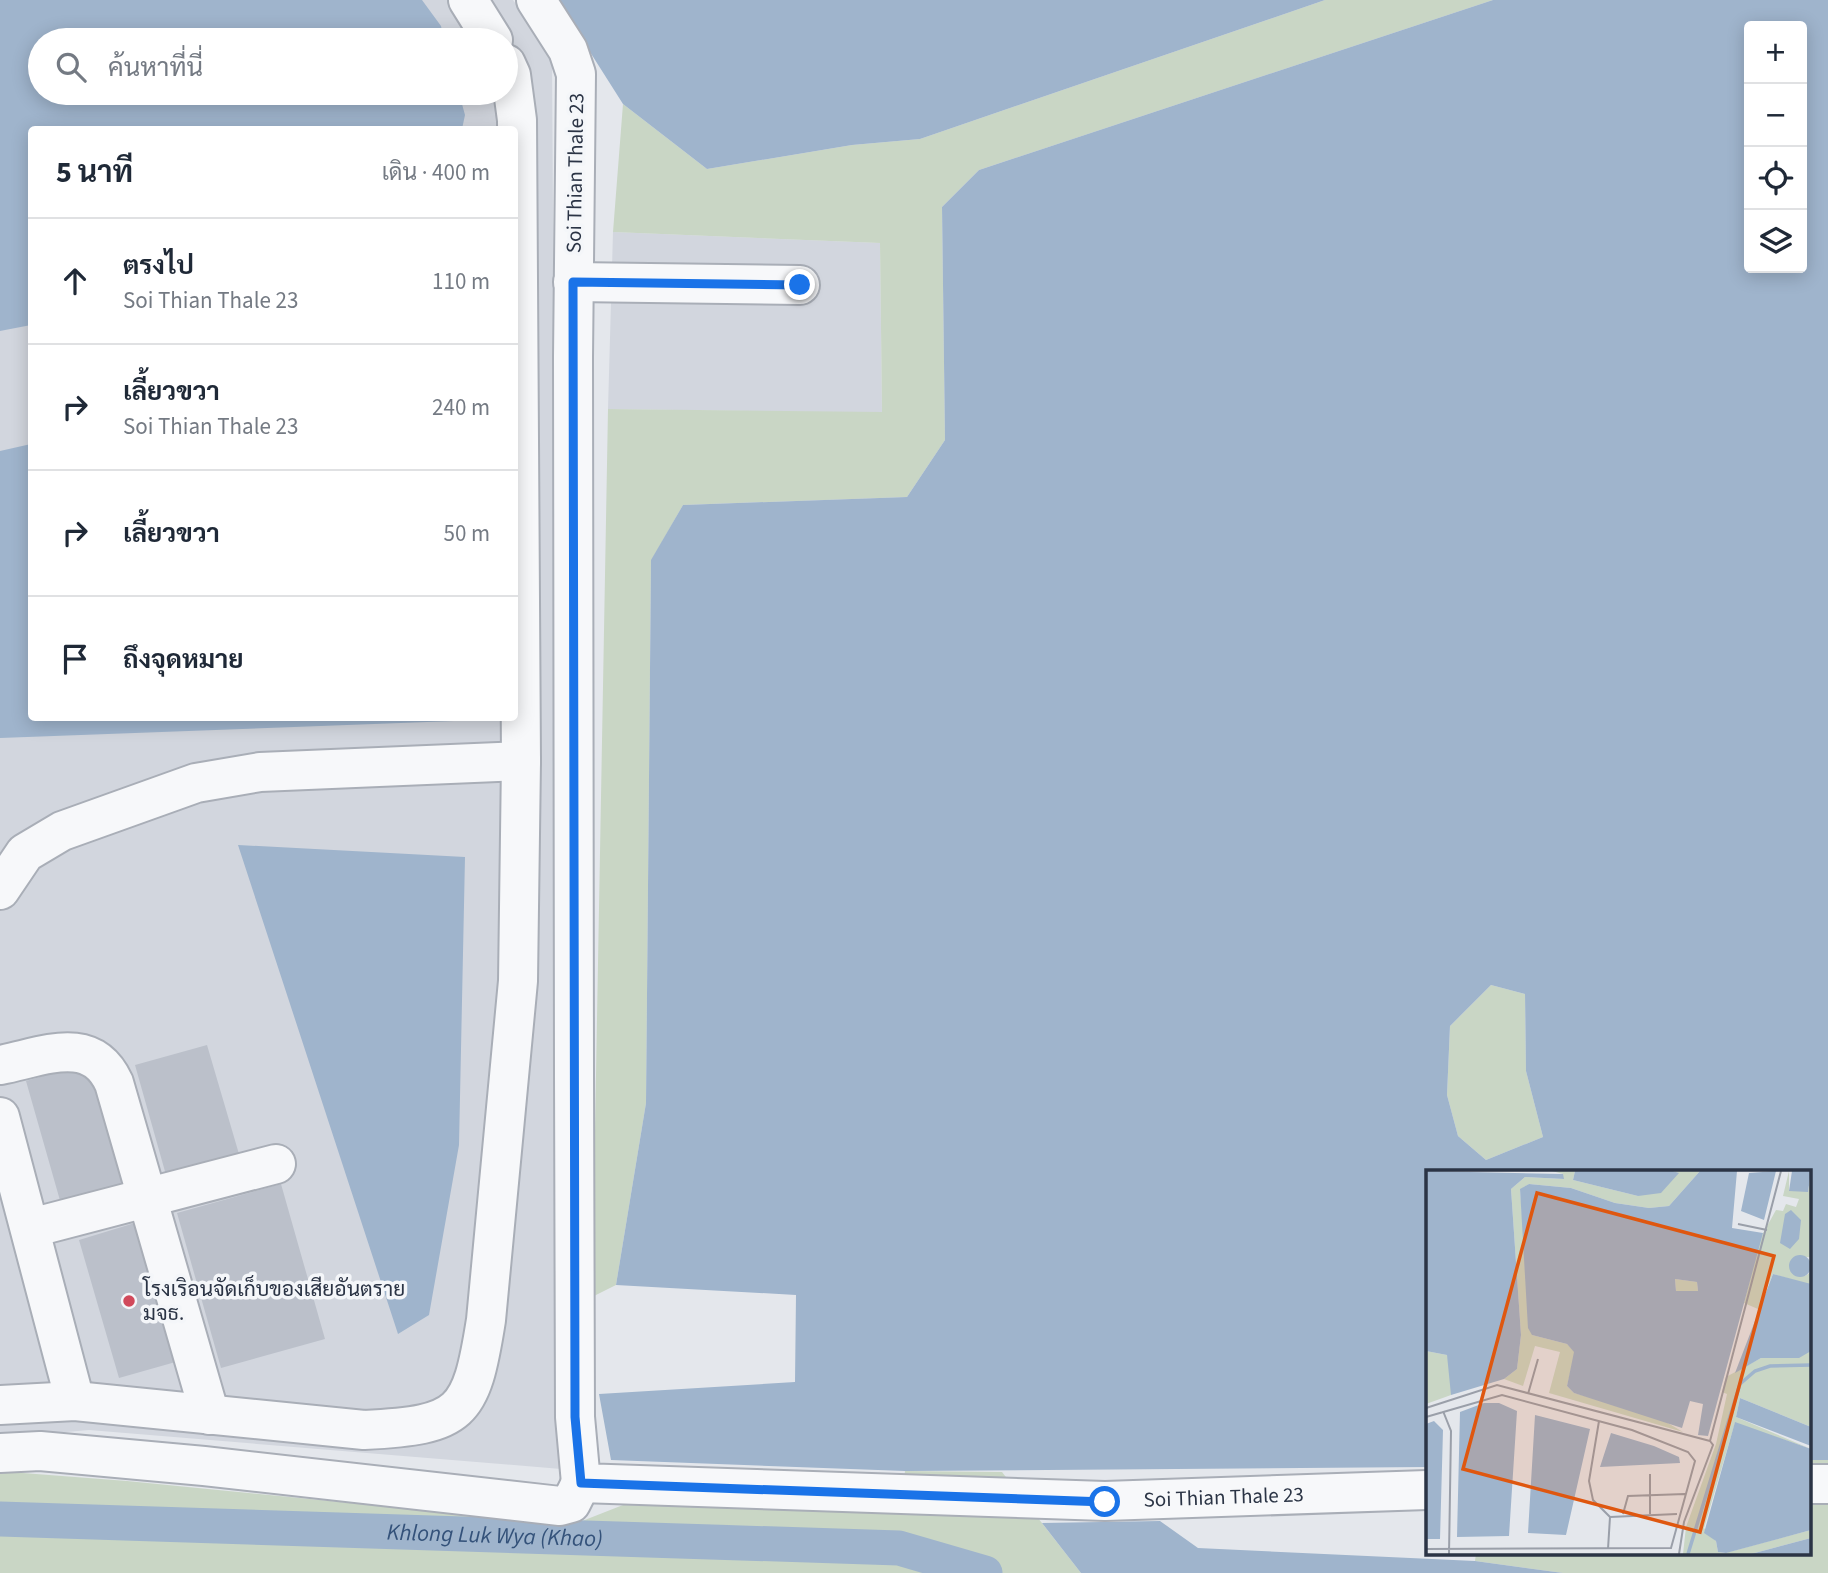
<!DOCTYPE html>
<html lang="th">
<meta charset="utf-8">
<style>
body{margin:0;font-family:"Source Sans 3",Sarabun,sans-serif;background:#f6f6f7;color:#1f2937}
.controls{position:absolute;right:21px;top:21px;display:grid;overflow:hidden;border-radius:7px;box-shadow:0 4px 18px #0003}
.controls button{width:63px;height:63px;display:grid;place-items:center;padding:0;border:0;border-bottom:2px solid #e0e1e3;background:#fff;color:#1f2937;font:35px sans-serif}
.stop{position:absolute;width:21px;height:21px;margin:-16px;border:5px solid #1a73e8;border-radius:50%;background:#fff}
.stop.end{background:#1a73e8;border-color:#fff;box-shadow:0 2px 7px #0008}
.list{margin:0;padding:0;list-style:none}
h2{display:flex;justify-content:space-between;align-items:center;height:91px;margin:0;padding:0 28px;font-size:30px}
h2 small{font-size:23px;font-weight:400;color:#747a83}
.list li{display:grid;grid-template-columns:46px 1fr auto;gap:21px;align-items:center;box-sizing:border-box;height:126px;padding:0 28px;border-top:2px solid #e0e1e3}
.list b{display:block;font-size:26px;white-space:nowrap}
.list p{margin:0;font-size:23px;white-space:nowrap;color:#747a83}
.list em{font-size:23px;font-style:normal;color:#747a83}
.icon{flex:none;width:38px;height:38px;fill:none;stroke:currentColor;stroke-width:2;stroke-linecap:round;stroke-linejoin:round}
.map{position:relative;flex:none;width:1828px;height:1573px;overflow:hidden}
.search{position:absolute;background:#fff;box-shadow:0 4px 18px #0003;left:28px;top:28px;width:490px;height:77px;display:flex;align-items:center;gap:18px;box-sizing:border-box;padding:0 24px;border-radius:38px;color:#747a83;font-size:26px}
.panel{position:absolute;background:#fff;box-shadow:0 4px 18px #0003;left:28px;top:126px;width:490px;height:595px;border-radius:7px}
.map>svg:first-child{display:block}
.built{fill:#d2d6de;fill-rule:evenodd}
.green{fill:#c9d6c5}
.water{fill:#9fb4cc;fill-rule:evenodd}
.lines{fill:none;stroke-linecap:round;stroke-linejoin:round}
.canal{stroke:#9fb4cc;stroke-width:35}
.building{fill:#bbc0ca}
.minor-casing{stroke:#a9aeb7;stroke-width:42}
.minor{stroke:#f7f8fa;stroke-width:38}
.route{stroke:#1a73e8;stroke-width:9}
.poi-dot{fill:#d1495b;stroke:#f4f6f9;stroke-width:2.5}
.labels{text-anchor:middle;stroke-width:7;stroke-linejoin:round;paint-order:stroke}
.street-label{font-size:21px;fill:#2b3445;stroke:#f4f6f9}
.poi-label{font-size:21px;fill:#2b3445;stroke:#f4f6f9;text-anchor:start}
.water-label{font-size:23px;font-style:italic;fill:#34527a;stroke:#f4f6f9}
.inset-river{fill:none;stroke:#9fb4cc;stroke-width:3.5}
.inset-road{fill:none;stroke:#9a9fa9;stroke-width:2}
.view{fill:#df570f;fill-opacity:0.15;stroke:#df570f;stroke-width:3.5}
.inset-edge{fill:none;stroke:#2b3445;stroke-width:3.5}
</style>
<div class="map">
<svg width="1828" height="1573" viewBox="0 0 1828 1573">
<rect width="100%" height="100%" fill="#e4e7ec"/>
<path class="built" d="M 0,0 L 513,0 L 552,57 L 561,1469 L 89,1430 L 0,1438 ZM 40,40 L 506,40 L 506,93 L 40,93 ZM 32,130 L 514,130 L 514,718 L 32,718 Z
M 613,232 L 880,243 L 882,413 L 608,409 Z"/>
<path class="green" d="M 1325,0 L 1493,0 L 979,170 L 942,207 L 945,440 L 907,497 L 683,505 L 651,561 L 646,1103 L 616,1285 L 592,1297 L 608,409 L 882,412 L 880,243 L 613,232 L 623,104 L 707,169 L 852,145 L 920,139 Z
M 1491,985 L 1525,994 L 1526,1071 L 1543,1137 L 1486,1160 L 1458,1136 L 1447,1095 L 1450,1026 Z
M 1809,1460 L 1828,1460 L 1828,1573 L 1563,1573 L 1475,1561 L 1476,1554 L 1809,1554 Z
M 905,1471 L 1002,1472 L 1081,1573 L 0,1573 L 0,1474 L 10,1472 L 127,1481 L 572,1525 L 623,1505 L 900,1512 Z"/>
<path class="water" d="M 0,0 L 422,0 L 441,26 L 444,40 L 40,40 L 40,93 L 459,93 L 465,115 L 462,129 L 32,130 L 31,325 L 0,331 Z
M 557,0 L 1325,0 L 920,139 L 852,145 L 707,169 L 623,104 Z
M 1493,0 L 1828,0 L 1828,1460 L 1809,1460 L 1809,1172 L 1427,1172 L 1427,1467 L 905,1471 L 611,1460 L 599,1394 L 795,1382 L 796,1295 L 616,1285 L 646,1103 L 651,560 L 683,505 L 907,497 L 945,440 L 942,207 L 979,170 ZM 1802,26 L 1802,268 L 1749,268 L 1749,26 ZM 1491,985 L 1525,994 L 1526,1071 L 1543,1137 L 1486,1160 L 1458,1136 L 1447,1095 L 1450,1026 Z
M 31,444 L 32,718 L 454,718 L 454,721 L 0,738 L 0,451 Z
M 238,845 L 465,857 L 459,1145 L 429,1315 L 398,1334 Z
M 1160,1521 L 1198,1548 L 1475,1561 L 1563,1573 L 1081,1573 L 1042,1523 Z"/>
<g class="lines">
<path class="canal" id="s1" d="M 0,1519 L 899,1548 L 985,1573"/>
</g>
<path class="building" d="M 207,1045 L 239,1154 L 166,1175 L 135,1065 Z
M 74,1067 L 95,1077 L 135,1183 L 61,1204 L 26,1081 Z
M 281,1184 L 325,1339 L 221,1368 L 177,1213 Z
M 138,1222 L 179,1361 L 119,1378 L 79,1240 Z"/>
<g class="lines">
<defs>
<g id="minor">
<path d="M 468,0 L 493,40"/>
<path id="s2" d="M 536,0 L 568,50 L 576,74 L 573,357 L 574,1074 L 575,1417 L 581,1483 L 1105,1501 L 1427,1490"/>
<path d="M 573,282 L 800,285"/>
<path d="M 0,890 L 25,853 L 62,831 L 196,783 L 260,772 L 521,761"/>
<path d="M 0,1065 C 43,1057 91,1033 114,1083 L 210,1415"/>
<path d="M 0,1117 L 75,1401"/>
<path d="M 31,1228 L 276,1164"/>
<path d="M 0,1405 L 75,1401 L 364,1430 C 462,1425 471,1415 486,1320 L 518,981 L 521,761 L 517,120 L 511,75 L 506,64"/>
<path d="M 0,1453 L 40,1451 L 204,1466 L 560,1506 L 571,1503 L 581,1483"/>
<path d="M 1809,1484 L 1828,1484"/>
</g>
</defs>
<use href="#minor" class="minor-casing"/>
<use href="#minor" class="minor"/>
</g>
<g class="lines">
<path class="route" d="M 800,285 L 573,282 L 575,1417 L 581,1483 L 1105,1502"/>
</g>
<circle class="poi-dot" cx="129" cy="1301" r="7"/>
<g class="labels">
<g class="street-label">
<text transform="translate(575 173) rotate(-89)" y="7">Soi Thian Thale 23</text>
<text dy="7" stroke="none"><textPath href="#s2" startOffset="2137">Soi Thian Thale 23</textPath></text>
</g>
<g class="poi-label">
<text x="143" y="1296">โรงเริอนจัดเก็บของเสียอันตราย<tspan x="143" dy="24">มจธ.</tspan></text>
</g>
<g class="water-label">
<text dy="8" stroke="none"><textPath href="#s1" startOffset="495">Khlong Luk Wya (Khao)</textPath></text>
</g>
</g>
<g transform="translate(1426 1170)">
<rect width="385" height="385" fill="#e4e7ec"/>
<path d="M 126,1 L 149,1 L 147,10 L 212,26 L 252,3 L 247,1 L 274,1 L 243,36 L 223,38 L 189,33 L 145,18 L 103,14 L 94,20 L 106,165 L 141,174 L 149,182 L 141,216 L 148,223 L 230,246 L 257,262 L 123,223 L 134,182 L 109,176 L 97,216 L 78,209 L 91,199 L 95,165 L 85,19 L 99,7 L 137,9 L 137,4 ZM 363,1 L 363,20 L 382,21 L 385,8 L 385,87 L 379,87 L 379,106 L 385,102 L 385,115 L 347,104 L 332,139 L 318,133 L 335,67 L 350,40 L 357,41 L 360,34 L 370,37 L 373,29 L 357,26 ZM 249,109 L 271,112 L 272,121 L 250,121 ZM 0,181 L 21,185 L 25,198 L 25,225 L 0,234 ZM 385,181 L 385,257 L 314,228 L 310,247 L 385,279 L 309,253 L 278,358 L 290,371 L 292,382 L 299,383 L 385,360 L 385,368 L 325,384 L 257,384 L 260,357 L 290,274 L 301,224 L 296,222 L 300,207 L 335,188 Z" fill="#c9d6c5"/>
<path d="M 0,1 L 137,4 L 138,9 L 99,7 L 85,19 L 95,165 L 91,199 L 78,209 L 25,225 L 21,185 L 0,181 ZM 149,1 L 247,1 L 253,3 L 235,23 L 212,26 L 147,10 ZM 274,1 L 311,1 L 306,58 L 337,63 L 282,266 L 272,265 L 277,234 L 264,231 L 256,258 L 148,223 L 141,216 L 148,182 L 141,174 L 106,165 L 102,158 L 94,19 L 103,14 L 145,18 L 189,33 L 223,38 L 243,36 ZM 249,109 L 271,112 L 272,121 L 250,121 ZM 350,1 L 338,50 L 315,41 L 323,3 ZM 366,1 L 385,1 L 382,22 L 363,21 ZM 365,40 L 375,50 L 373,69 L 364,79 L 354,73 L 359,44 ZM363 96a11 11 0 1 1 22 0a11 11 0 1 1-22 0ZM 347,104 L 385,114 L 385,181 L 373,188 L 335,188 L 309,203 ZM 314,228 L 385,257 L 385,276 L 310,247 ZM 58,233 L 73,233 L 91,241 L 83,366 L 31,367 L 34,242 ZM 109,245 L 164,259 L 140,365 L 102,363 ZM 8,251 L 17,260 L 14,369 L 0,369 L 0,254 ZM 309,252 L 385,279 L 385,360 L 300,383 L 292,382 L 290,371 L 278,363 ZM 185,263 L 228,276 L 253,287 L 254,293 L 174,297 ZM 385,368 L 385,384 L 325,384 Z" fill="#9fb4cc" fill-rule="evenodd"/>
<path class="inset-river" d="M 262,384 L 314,214 L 329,201 L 344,196 L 385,195"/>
<path class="inset-road" d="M 312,54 L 341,60M 102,224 L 112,189M 0,238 L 71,215 L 284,271 L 355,1M 17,241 L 25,261 L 23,384M 0,247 L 76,225 L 206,260 L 262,282 L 269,291 L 245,378 L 0,379M 173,251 L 163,311 L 167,330 L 184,347 L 182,379M 197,344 L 202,326 L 259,324M 224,344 L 224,304M 184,347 L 251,344M 253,384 L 258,352 L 287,275 L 284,271"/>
<path class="view" d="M 111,23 L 348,86 L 274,362 L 37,299 Z"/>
<rect width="385" height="385" class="inset-edge"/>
</g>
</svg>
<div class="controls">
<button>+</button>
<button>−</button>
<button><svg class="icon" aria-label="locate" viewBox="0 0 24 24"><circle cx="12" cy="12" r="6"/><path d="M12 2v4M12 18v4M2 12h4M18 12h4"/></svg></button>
<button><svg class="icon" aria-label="layers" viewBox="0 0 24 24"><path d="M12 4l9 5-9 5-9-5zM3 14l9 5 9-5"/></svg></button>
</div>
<div class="stop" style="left:1105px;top:1502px"></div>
<div class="stop end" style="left:800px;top:285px"></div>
<div class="search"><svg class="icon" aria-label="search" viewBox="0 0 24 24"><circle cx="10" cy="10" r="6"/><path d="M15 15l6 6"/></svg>ค้นหาที่นี่</div>
<section class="panel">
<h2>5 นาที<small>เดิน · 400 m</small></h2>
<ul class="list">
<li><svg class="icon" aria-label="ahead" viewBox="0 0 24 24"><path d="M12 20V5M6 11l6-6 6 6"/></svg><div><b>ตรงไป</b><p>Soi Thian Thale 23</p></div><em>110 m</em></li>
<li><svg class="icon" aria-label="right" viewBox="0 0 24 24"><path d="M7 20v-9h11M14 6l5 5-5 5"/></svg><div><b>เลี้ยวขวา</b><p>Soi Thian Thale 23</p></div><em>240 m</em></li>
<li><svg class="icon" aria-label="right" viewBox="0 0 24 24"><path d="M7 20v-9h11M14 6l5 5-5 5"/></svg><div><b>เลี้ยวขวา</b></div><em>50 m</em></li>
<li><svg class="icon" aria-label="arrive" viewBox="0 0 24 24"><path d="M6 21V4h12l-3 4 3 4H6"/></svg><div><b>ถึงจุดหมาย</b></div></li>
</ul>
</section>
</div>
